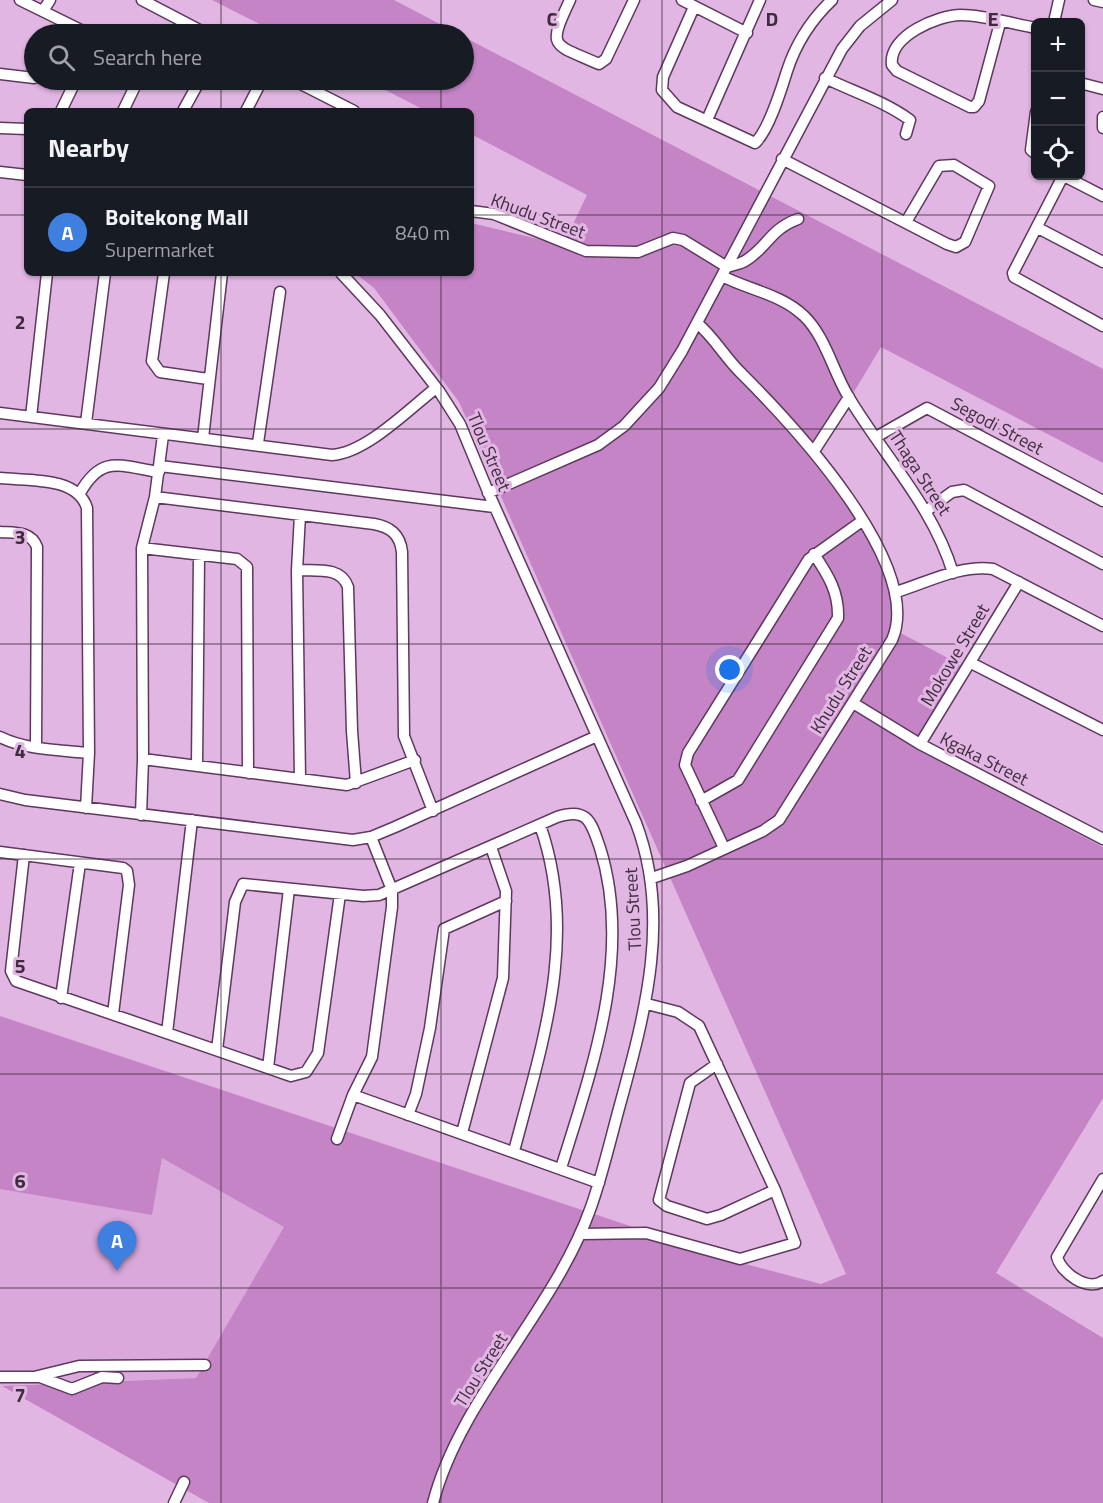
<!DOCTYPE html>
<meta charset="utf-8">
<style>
body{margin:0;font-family:"Titillium Web",sans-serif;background:#242831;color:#f1f3f6}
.controls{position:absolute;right:18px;top:18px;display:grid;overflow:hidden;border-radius:9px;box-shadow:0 2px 4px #0004}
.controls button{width:54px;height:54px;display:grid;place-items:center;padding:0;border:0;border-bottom:2px solid #363941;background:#171b24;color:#f1f3f6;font:30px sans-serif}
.you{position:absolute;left:730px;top:670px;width:21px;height:21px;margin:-15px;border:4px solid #fff;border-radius:50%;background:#1a73e8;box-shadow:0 0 0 9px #1a73e833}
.badge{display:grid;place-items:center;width:39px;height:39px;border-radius:50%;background:#197a2c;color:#fff;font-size:20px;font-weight:700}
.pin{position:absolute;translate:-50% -50px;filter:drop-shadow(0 2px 3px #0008)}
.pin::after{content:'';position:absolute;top:32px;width:21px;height:18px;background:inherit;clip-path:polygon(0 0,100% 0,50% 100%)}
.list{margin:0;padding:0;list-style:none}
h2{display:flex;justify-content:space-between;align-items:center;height:78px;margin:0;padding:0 24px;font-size:26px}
h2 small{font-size:20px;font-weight:400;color:#9ea1a6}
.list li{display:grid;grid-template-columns:39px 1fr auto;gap:18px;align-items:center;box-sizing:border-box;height:90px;padding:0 24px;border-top:2px solid #363941}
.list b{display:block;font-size:22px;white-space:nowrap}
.list p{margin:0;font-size:20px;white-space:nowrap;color:#9ea1a6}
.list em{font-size:20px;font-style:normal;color:#9ea1a6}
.icon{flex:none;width:33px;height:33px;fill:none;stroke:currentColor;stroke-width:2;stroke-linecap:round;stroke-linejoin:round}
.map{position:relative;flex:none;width:1103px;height:1503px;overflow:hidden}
.search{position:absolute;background:#171b24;box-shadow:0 2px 4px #0004;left:24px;top:24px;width:450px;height:66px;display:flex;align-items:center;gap:15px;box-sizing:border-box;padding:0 21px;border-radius:33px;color:#9ea1a6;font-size:22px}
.panel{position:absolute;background:#171b24;box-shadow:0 2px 4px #0004;left:24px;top:108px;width:450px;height:168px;border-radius:9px}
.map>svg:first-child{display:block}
.built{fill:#daa8db}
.green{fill:#c484c6}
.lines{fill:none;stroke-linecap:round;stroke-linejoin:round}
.minor-casing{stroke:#5e385f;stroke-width:13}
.minor{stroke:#fff;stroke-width:10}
.grid{fill:none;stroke:#3e2c3e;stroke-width:1.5;stroke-opacity:0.55}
.labels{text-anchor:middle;stroke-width:6;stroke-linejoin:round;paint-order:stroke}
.street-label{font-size:18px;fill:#3e2c3e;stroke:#e2b6e3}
.grid-label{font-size:20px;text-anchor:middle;font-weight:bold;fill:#3e2c3e;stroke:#e2b6e3;stroke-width:6;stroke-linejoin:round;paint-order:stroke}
</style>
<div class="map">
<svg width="1103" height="1503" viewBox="0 0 1103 1503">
<rect width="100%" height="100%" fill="#e2b6e3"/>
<path class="built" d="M 162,1157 L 284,1227 L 196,1378 L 0,1385 L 0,1189 L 152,1215 Z"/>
<path class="green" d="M 212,0 L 394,0 L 459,34 L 279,34 Z
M 464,37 L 1103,369 L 1103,463 L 881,347 L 815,456 L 881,553 L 897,590 L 895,630 L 963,666 L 916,749 L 1103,847 L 1103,1098 L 996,1273 L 1103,1338 L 1103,1503 L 209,1503 L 2,1386 L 196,1378 L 284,1227 L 162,1158 L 152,1215 L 0,1189 L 0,1016 L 738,1262 L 821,1284 L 846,1274 L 459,402 L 374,288 L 355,273 L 471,273 L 471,223 L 563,245 L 587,195 L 471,134 L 471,111 L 426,111 L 366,80 L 464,80 Z"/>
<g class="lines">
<defs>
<path id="minor" d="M 20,0 L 89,34
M 142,0 L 207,34
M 570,0 C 547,49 552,43 599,64 L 606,59 L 634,0
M 682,0 L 747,33
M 1094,0 L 1103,2
M 694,7 L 663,77 L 662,90 L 677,107 L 755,143 C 769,130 781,90 787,71 C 796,43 811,20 832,0
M 43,11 L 50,0
M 1054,22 L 1059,0
M 1000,23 L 979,101 L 974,107 L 970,107 L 897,71 L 892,65 C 888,36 938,15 961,15 C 985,15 1012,24 1036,28
M 0,74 L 34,78
M 825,78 C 854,92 884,101 910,120 L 906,134
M 48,80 L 74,83
M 293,80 L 354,111
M 1080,83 L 1103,89
M 61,111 L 76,80
M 123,111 L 138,80
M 183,111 L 200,80
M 246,111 L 262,80
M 1036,112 L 1031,150 L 1036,154
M 1103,117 L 1103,128
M 707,120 L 760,0
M 0,128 L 27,129
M 782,159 L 947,244 L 956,247 L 965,242 L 989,186 L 954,165 L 939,166 L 906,222
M 0,172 L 27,175
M 1063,176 L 1013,273 L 1014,277 L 1103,326
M 1064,176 L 1103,196
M 471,211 L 494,214 L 586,251 L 638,252 L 673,238 L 683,240 L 727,267 C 733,265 740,264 745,261 C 767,248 770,229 798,219
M 1038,228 L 1103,262
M 164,273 L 152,361 L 160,372 L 208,379
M 341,273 L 380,315 L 439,391 L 460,424 L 489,494 L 636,823 C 671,915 646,1010 621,1101 C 611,1137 603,1173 591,1207 C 554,1312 460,1398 433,1503
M 722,276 C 749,290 781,294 804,316 C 825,336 833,371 848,396 C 883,455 933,506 953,573
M 0,413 L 332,455 C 366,453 409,409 436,388
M 31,417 L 47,273
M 86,423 L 105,273
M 876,437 L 927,408 L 1103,501
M 203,438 L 222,273
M 258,443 L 280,292
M 814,451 L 849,397
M 160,466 L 494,507
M 0,478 C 28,481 77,476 87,508 L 89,753 L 86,808
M 80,493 C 102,454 120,466 159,472
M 488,493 L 598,445 L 624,426 L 659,388 L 682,351 L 842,49 L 860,26 L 892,0
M 155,497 L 374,524 C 390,527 400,534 402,552 L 404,736 L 433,811
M 926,511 L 952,492 L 964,490 L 1103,564
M 300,515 L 297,570 L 300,779
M 0,532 C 15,533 31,531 37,547 L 36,747
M 142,548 L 237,559 L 247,567 L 248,773
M 297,570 C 316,571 341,566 348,587 L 352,731 L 356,783
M 896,592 C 926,583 961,564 993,569 L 1103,626
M 971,663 L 1103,730
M 853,703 L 920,744 L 1103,839
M 0,737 C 26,750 60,750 89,753
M 920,744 L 1019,582
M 143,759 L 347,785 L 415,760
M 197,766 L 199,556
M 0,794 L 25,800 L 353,840 L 371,837 L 395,827 L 597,736
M 701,801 L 738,780 L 838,618 C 839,592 828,575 814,554
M 141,815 L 143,759 L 142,548 L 155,497 L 163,435
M 724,848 L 685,765 L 688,753 L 809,559 L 862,521
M 0,852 L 123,868 L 127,871 L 129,885 L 113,1014
M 24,855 L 11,971 L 16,981 L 291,1076 L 306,1072 L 318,1053 L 340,894
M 652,878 L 687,866 L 763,831 L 779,820 L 892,640 C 925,565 792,424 742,374 C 725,358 715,338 697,323
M 61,998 L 80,863
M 167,1033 L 192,820
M 217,1050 L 235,902 L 243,884 L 363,896 L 379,895 L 557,817 C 588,807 591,822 600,848 C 633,953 593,1066 561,1168
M 717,1064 L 690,1083 L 659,1200 L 667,1206 L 707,1219 L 721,1215 L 775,1190
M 268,1068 L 289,889
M 353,1095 L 599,1183
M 408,1115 L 416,1094 L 430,1028 L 444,929 L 506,901
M 462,1133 L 503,978 L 506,891 L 491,847
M 337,1139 L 353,1095 L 372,1057 L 392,907 L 392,890 L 371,837
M 514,1151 C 543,1041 579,936 540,825
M 1103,1179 L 1057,1257 C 1061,1273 1088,1292 1103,1281
M 581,1234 L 646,1233 L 740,1259 L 795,1243 L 775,1190 L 699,1026 L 678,1012 L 647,1004
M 0,1377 L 40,1377 L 72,1389 L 102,1377 L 118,1378
M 34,1377 L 79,1366 L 205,1365
M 174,1503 L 184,1482"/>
</defs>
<use href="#minor" class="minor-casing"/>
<use href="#minor" class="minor"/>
</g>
<path class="grid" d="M 221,0 L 221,34M 441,0 L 441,34M 662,0 L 662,1503M 882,0 L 882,1503M 221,80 L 221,111M 441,80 L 441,111M 0,215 L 27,215M 471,215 L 1103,215M 221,273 L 221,1503M 441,273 L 441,1503M 0,429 L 1103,429M 0,644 L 1103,644M 0,859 L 1103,859M 0,1074 L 1103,1074M 0,1288 L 1103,1288"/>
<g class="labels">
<g class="street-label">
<text transform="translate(538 216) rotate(20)" y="6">Khudu Street</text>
<text transform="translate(997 426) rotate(28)" y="6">Segodi Street</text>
<text transform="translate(489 452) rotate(67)" y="6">Tlou Street</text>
<text transform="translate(920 473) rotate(57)" y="6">Thaga Street</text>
<text transform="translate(955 655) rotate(-59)" y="6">Mokowe Street</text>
<text transform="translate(841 690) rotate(-58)" y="6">Khudu Street</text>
<text transform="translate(984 759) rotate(27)" y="6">Kgaka Street</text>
<text transform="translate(633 909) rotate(-93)" y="6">Tlou Street</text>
<text transform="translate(481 1370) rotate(-58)" y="6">Tlou Street</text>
</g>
</g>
<g class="grid-label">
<text x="552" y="26">C</text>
<text x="772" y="26">D</text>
<text x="993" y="26">E</text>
<text x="20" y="329">2</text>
<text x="20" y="544">3</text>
<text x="20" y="758">4</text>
<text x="20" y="973">5</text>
<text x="20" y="1188">6</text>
<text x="20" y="1402">7</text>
</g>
</svg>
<div class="controls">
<button>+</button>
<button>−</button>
<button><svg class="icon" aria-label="locate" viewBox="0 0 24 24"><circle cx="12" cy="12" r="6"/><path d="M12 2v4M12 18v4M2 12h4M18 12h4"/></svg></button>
</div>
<div class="you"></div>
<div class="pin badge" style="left:117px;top:1271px;background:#3f7fe0">A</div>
<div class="search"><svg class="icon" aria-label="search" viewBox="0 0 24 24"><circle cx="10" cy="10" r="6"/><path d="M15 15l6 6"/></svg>Search here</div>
<section class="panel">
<h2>Nearby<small></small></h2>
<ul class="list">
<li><span class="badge" style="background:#3f7fe0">A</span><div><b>Boitekong Mall</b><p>Supermarket</p></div><em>840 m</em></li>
</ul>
</section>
</div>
